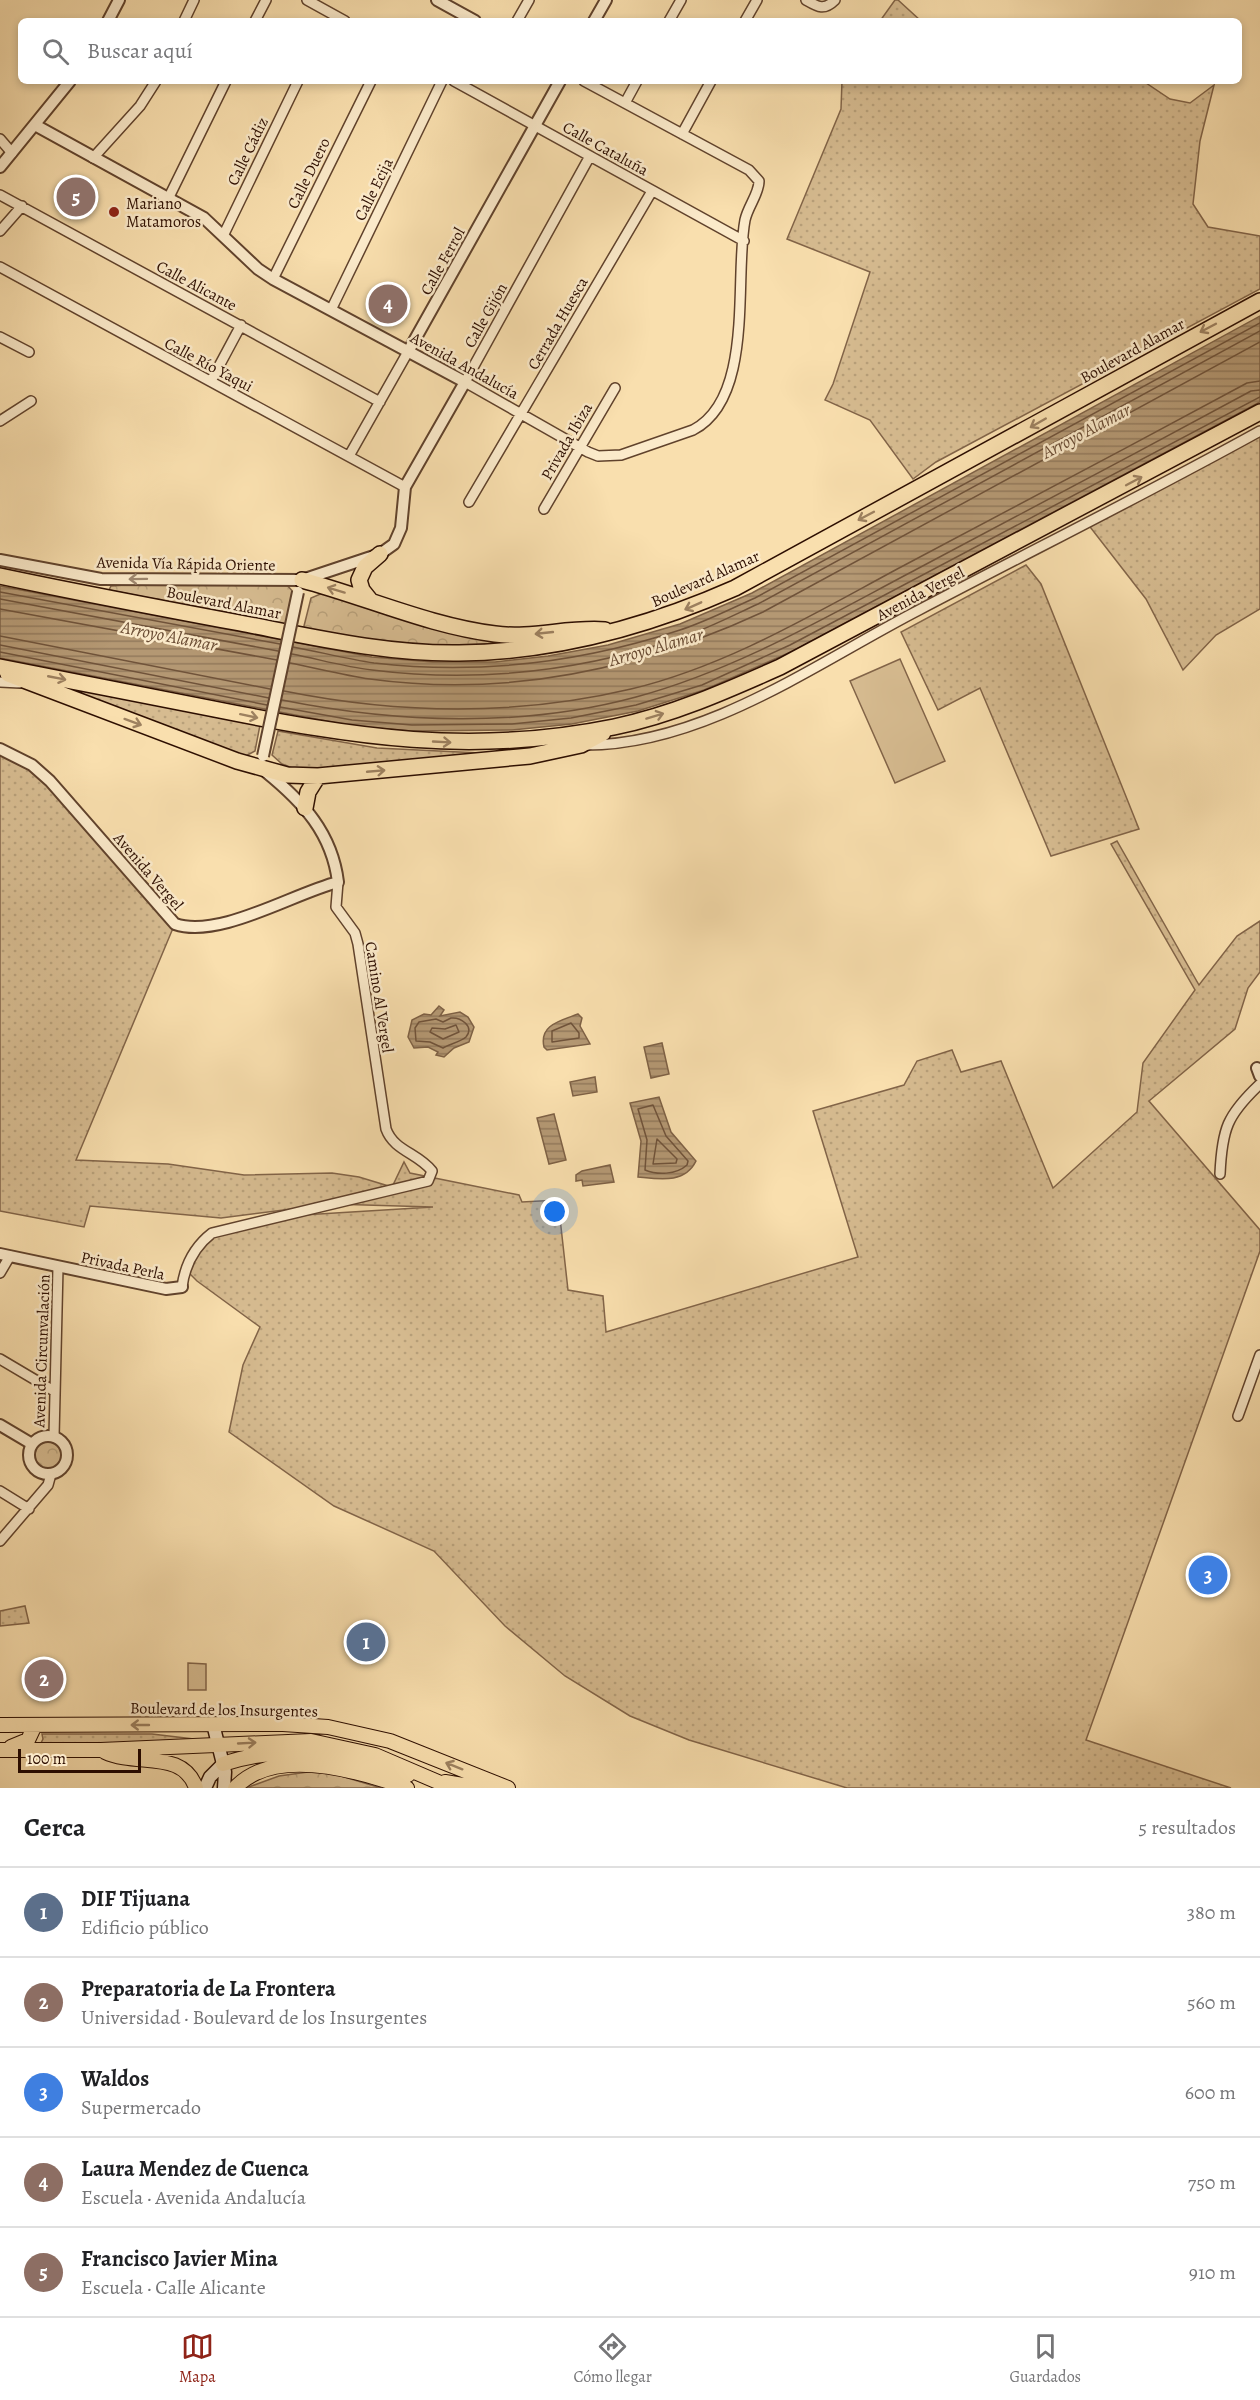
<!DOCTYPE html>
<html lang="es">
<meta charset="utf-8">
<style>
body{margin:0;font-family:Alegreya,serif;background:#f2f2f2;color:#202124}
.scale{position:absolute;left:18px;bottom:15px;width:123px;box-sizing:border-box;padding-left:6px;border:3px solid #2d0e00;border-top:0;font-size:16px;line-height:21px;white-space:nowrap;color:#2d0e00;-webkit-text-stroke:4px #fbeaca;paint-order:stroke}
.you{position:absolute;left:555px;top:1212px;width:21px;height:21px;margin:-15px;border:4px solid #fff;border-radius:50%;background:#1a73e8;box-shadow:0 0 0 9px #1a73e833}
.badge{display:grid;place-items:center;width:39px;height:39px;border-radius:50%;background:#8f2418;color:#fff;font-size:20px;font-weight:700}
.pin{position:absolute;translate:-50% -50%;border:3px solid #fff;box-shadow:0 2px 6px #0006}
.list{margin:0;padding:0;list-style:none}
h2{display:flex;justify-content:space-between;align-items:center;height:78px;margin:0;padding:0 24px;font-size:26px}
h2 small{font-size:20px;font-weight:400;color:#757577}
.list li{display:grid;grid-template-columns:39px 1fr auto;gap:18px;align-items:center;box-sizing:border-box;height:90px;padding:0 24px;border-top:2px solid #e0e0e0}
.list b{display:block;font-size:22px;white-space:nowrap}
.list p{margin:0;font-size:20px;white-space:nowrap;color:#757577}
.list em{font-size:20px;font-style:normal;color:#757577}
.icon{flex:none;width:33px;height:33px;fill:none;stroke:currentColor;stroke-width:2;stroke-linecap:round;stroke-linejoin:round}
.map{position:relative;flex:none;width:1260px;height:1788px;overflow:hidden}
.search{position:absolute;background:#fff;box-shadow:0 3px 9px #0003;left:18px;right:18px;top:18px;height:66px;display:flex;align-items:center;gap:15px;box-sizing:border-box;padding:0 21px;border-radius:9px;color:#757577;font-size:22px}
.sheet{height:528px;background:#fff}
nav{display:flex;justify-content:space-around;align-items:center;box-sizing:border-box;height:84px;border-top:2px solid #e0e0e0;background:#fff;font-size:16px;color:#757577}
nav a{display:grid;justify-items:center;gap:3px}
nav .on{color:#8f2418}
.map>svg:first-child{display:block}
.grass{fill:url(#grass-dots);stroke:#826448;stroke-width:1.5}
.forest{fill:url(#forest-crowns);stroke:#826448;stroke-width:1.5}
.pitch{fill:#d6bb90;stroke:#826448;stroke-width:1.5}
.water{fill:url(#water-rules);stroke:#7e6145;stroke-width:1.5}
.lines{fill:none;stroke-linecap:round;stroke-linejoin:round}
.shore{stroke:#70533a;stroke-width:1.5}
.minor-casing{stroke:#60422c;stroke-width:12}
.tertiary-casing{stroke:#60422c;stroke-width:14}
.secondary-casing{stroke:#2d0e00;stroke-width:15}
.primary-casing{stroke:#2d0e00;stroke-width:16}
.trunk-casing{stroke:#2d0e00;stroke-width:18}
.minor{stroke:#fbeaca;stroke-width:9}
.tertiary{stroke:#fbeaca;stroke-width:10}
.secondary{stroke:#fbeaca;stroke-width:12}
.primary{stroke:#f9dfae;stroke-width:14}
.trunk{stroke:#f9dfae;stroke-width:15}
.tertiary-bridge-casing{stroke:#60422c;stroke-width:14;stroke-linecap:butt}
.tertiary-bridge{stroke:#fbeaca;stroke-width:10}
.oneway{stroke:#9d8160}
.oneway2{stroke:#9e876f}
.poi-dot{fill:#8f2418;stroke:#fbeaca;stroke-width:2}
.labels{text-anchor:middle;stroke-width:5;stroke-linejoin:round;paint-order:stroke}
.street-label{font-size:16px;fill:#2d0e00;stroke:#fbeaca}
.poi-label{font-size:16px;fill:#2d0e00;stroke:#fbeaca;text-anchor:start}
.water-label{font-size:18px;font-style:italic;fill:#6a4c34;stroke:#fbeaca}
</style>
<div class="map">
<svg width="1260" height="1788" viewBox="0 0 1260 1788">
<defs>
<pattern id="grass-dots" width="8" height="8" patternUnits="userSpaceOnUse" patternTransform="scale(1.5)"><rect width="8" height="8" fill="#d6bb90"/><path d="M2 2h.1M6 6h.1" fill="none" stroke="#b8a07a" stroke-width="1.8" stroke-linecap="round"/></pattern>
<pattern id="forest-crowns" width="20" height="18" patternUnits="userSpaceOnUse" patternTransform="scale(1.5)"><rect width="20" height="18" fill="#d6bb90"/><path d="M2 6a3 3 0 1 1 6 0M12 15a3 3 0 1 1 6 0" fill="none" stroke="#b8a07a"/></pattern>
<pattern id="water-rules" width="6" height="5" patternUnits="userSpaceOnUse" patternTransform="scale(1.5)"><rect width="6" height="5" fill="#b49873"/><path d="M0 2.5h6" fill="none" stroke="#937a5c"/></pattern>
</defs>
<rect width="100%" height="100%" fill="#f9dfae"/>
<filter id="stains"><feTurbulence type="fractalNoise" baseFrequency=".00333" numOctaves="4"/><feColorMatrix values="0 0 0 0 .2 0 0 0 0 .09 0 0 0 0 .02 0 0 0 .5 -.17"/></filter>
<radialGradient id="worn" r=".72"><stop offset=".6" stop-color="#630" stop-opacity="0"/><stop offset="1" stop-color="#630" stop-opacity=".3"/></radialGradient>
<path class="grass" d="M 895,0 L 898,0 L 921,21 L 880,21 Z
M 842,81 L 1143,81 L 1170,99 L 1190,103 L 1214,85 L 1200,141 L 1193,204 L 1208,227 L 1260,236 L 1260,289 L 936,462 L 913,479 L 870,420 L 825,400 L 833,384 L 870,272 L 787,239 L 841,109 Z
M 1260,431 L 1260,609 L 1216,635 L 1183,670 L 1146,599 L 1087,523 Z
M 1026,565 L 1041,584 L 1139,829 L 1051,856 L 980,688 L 938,710 L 901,632 Z
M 36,679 L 260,725 L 255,751 L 244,757 Z
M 278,731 L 377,748 L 480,753 L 329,770 L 295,769 L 282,764 L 272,755 Z
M 0,749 L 49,779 L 176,921 L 76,1160 L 168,1164 L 244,1175 L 332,1173 L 359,1177 L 392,1187 L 404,1162 L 410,1173 L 519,1195 L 522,1202 L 558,1200 L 568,1290 L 603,1296 L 606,1332 L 858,1257 L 813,1111 L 904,1085 L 917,1061 L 952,1050 L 961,1072 L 1001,1061 L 1053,1188 L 1137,1112 L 1143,1063 L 1195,990 L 1111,844 L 1117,841 L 1199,985 L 1237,936 L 1260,921 L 1260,972 L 1248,988 L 1235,1029 L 1149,1101 L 1260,1230 L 1260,1251 L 1086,1740 L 1231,1788 L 847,1788 L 689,1740 L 630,1716 L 565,1676 L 505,1626 L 434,1551 L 334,1506 L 229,1432 L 243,1365 L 260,1327 L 197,1281 L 186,1270 L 213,1233 L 270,1217 L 433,1207 L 331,1204 L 221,1218 L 90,1206 L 84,1227 L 0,1211 Z
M 25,1606 L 29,1623 L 0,1626 L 0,1611 Z
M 42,1734 L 152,1734 L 194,1739 L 39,1747 L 43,1739 Z"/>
<path class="forest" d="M 152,583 L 287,585 L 294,593 L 286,625 L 109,590 L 111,586 Z
M 325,592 L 524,641 L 476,648 L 409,646 L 303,630 L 311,598 Z
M34 1455a15 15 0 1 1 30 0a15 15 0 1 1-30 0Z
M 308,1772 L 331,1773 L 381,1788 L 246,1788 L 279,1776 Z"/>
<path class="pitch" d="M 900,659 L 945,761 L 895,783 L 850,681 Z
M 188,1663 L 206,1664 L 206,1690 L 188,1690 Z"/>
<path class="water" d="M 1260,316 L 1260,402 L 793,651 L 704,690 L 638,711 L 572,724 L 512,730 L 411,731 L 352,726 L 0,658 L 0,586 L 372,657 L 433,662 L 495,662 L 548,656 L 608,645 L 680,624 L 752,593 Z
M 439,1006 L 444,1010 L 440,1016 L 460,1012 L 468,1017 L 474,1027 L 469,1042 L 454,1048 L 444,1057 L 436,1055 L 438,1052 L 428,1047 L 414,1048 L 408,1037 L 412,1020 L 424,1014 L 431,1015 Z
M 578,1014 L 582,1018 L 580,1026 L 590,1044 L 547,1050 L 544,1047 C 539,1025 560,1021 578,1014 Z
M 662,1043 L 669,1074 L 651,1078 L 644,1047 Z
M 595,1077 L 597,1092 L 573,1096 L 570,1082 Z
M 659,1097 L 671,1132 L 696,1161 C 685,1184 659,1179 638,1177 L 641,1141 L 630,1103 Z
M 554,1114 L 566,1160 L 549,1164 L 537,1118 Z
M 610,1165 L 614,1182 L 583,1186 L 582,1180 L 576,1181 L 576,1175 L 582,1171 Z"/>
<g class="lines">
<path class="shore" d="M 0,592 L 280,644
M 0,599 L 278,651
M 0,609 L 277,660
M 0,636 L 270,689
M 0,645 L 269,698
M 293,647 C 320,652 347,659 374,663 C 478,675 580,663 680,630 C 705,622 730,609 755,598 L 1260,323
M 0,652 L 267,705
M 292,654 C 318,659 345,667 372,670 C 477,683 583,671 683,637 C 709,628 734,615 758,604 L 1260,331
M 290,663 C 316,668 343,675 370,679 C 508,698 638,670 763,612 L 1260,342
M 284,691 C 398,714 517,716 631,689 C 727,666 815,613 901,567 C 1017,506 1132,445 1247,383 L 1260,381
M 282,700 C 397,723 522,728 636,697 C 736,670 826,617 917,569 C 1029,510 1140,451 1251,391 L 1260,390
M 280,707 L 352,720 L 412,725 L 512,724 L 571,718 L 636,705 L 702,685 L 790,645 L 1260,397
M 451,1018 C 460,1017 475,1026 466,1037 C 462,1041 448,1045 443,1048 L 430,1042 L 416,1041 L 415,1028 L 419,1022 L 436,1019 L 443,1022 Z
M 571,1023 L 579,1033 L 579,1038 L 552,1042 L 552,1031 Z
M 456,1025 L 459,1032 L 443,1039 L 430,1032 L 432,1028 L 445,1029 Z
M 653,1105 L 666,1136 L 688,1161 L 687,1165 C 676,1175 657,1175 645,1170 L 647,1140 L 638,1109 Z
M 657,1139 L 677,1159 L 676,1163 L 653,1164 Z"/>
<defs>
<path id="minor" d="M 307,0 L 345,21
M 806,0 C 818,7 824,11 835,0
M 184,21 L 194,0
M 255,21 L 266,0
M 517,21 L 529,0
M 669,21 L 681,0
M 745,21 L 757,0
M 454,81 L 744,241
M 584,81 L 749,170 L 759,181 C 759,194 748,206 745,220 C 734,277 755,398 693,430 L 621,455 L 598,456 L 588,452 L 465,382 L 590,156
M 625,103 L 637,81
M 682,134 L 711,81
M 0,139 L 12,153
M 93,158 L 140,106 L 156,81
M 0,195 L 380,402
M 169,197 L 226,81
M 0,231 L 22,206
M 224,234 L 298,81
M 0,267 L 405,487
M 273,279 L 371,81
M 331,310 L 442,81
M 0,337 L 29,352
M 211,381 L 241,325
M 0,421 L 31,401
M 349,456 L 409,350
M 469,502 L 652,191
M 544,509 L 615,388
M 0,682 L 20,683
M 586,745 C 705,745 818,662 919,610 C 1033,550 1148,493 1260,431
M 1220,1174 C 1222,1129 1227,1115 1260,1084
M 0,1273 L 10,1256
M 182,1287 C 185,1264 194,1247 212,1233 L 428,1181 L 432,1171 C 418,1153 394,1151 386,1129 L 358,944 L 355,933 L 336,907 L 338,882
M 0,1359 L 54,1391
M 1238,1416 L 1260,1355
M 54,1437 L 58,1267
M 0,1491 L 29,1509
M 0,1541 L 48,1485 L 51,1474"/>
<path id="tertiary" d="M 437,0 L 475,21
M 108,21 L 119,0
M 594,21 L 606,0
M 35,125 L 204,218 L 258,269 L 273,279 L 465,382 L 405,487 L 401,528 L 394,544 L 380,554 L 302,580
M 0,167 L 70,81
M 409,350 L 560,81
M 0,560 L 101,579 L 302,580
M 0,749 L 32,765 L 50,781 L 175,924 C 219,939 292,894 338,882 C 332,833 303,802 266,772
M 1257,1068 L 1260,1076
M 0,1254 L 166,1289 L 182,1287
M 0,1425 L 32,1444
M29 1455a19 19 0 1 1 38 0a19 19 0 1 1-38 0Z"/>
<path id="secondary" d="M 213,1724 L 225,1772 L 224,1788
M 205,1788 L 210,1777 L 223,1764"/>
<path id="primary" d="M 0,1725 L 283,1724 L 328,1727 L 390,1741 L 508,1788
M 11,1747 L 28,1740 L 35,1725
M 0,1750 L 101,1750 L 311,1741 L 375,1755 L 452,1788
M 105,1752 C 137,1767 183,1749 196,1788
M 223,1764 C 283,1743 350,1756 408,1775
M 445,1782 L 481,1788
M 235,1788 C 275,1745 360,1771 407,1788"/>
<path id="trunk" d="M 0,576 C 80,593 160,608 240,623 C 313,637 385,654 459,653 C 556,652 647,627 735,588 L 1260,301
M 302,580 C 366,597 430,626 495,634 C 532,639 568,627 605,630
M 370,600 L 362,590 L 359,580 L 365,567 L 380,554
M 0,667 C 71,681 143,695 214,709 C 354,737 471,756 614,727 C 672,715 726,691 780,667 L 1260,412
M 8,674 L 237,761 L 287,775 L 318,776 L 530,756 L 581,745 L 603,733
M 305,808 L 308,792 L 318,776"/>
</defs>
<use href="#minor" class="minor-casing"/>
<use href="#tertiary" class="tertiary-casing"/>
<use href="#secondary" class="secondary-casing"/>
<use href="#primary" class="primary-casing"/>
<use href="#trunk" class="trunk-casing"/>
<use href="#minor" class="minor"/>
<use href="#tertiary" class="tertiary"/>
<use href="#secondary" class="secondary"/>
<use href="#primary" class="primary"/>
<use href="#trunk" class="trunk"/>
<defs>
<path id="tertiary-bridge" d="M 263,756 L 298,592"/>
</defs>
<use href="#tertiary-bridge" class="tertiary-bridge-casing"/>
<use href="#tertiary-bridge" class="tertiary-bridge"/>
</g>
<defs><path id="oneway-shaft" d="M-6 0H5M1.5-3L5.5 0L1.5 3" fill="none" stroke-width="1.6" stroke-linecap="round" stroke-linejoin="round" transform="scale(1.5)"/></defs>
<g class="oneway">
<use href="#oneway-shaft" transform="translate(1208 328) rotate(152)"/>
<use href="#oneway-shaft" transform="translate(1038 423) rotate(150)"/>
<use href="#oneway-shaft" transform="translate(1134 481) rotate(-28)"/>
<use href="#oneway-shaft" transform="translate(866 516) rotate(152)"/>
<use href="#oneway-shaft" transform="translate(336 590) rotate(-163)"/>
<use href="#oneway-shaft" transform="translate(693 606) rotate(156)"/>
<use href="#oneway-shaft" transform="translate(544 633) rotate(174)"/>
<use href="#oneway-shaft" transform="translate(57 678) rotate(11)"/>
<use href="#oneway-shaft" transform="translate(249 716) rotate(12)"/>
<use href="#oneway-shaft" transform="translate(655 716) rotate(-17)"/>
<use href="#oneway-shaft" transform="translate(133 722) rotate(20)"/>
<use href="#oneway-shaft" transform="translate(442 742) rotate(3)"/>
<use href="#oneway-shaft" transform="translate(376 771) rotate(-5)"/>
<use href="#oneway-shaft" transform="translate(140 1725) rotate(180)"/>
<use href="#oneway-shaft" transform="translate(247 1743) rotate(-3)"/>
<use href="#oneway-shaft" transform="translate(454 1766) rotate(-158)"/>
</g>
<use class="oneway2" href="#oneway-shaft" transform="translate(138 579) rotate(179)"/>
<circle class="poi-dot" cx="114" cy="212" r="6"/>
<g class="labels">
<g class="street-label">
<text transform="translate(606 148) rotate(29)" y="6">Calle Cataluña</text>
<text transform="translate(247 151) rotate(-64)" y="6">Calle Cádiz</text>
<text transform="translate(308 173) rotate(-64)" y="6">Calle Duero</text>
<text transform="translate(373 189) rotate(-64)" y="6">Calle Ecija</text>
<text transform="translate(442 261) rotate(-61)" y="6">Calle Ferrol</text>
<text transform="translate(197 285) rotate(28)" y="6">Calle Alicante</text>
<text transform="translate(485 315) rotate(-61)" y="6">Calle Gijón</text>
<text transform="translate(557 323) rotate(-60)" y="6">Cerrada Huesca</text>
<text transform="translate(1132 350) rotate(-29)" y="6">Boulevard Alamar</text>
<text transform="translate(209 364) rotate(28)" y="6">Calle Río Yaqui</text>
<text transform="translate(465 365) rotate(29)" y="6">Avenida Andalucía</text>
<text transform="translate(566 441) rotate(-60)" y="6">Privada Ibiza</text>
<text transform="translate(186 563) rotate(1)" y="6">Avenida Vía Rápida Oriente</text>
<text transform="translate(705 578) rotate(-24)" y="6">Boulevard Alamar</text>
<text transform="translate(920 593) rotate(-28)" y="6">Avenida Vergel</text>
<text transform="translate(224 602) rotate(11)" y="6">Boulevard Alamar</text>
<text transform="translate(149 871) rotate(49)" y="6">Avenida Vergel</text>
<text transform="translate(380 997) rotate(81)" y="6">Camino Al Vergel</text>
<text transform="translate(123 1265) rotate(12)" y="6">Privada Perla</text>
<text transform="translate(41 1351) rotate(-88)" y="6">Avenida Circunvalación</text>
<text transform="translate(224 1709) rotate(1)" y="6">Boulevard de los Insurgentes</text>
</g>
<g class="poi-label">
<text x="126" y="209">Mariano<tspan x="126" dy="18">Matamoros</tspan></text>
</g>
<g class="water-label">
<text transform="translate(1086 431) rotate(-28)" y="6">Arroyo Alamar</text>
<text transform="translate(169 636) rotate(11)" y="6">Arroyo Alamar</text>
<text transform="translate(656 647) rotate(-16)" y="6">Arroyo Alamar</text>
</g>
</g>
<rect width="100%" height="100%" filter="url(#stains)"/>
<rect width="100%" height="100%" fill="url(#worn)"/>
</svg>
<div class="scale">100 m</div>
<div class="you"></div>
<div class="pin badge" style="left:366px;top:1642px;background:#5c6f8a">1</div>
<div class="pin badge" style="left:44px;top:1679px;background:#8d6e63">2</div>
<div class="pin badge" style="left:1208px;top:1575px;background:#3f7fe0">3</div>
<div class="pin badge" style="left:388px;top:304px;background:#8d6e63">4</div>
<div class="pin badge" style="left:76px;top:197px;background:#8d6e63">5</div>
<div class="search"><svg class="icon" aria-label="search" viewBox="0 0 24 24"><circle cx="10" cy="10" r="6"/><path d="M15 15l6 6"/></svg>Buscar aquí</div>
</div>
<section class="sheet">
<h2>Cerca<small>5 resultados</small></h2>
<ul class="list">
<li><span class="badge" style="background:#5c6f8a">1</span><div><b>DIF Tijuana</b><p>Edificio público</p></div><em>380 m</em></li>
<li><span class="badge" style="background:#8d6e63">2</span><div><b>Preparatoria de La Frontera</b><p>Universidad · Boulevard de los Insurgentes</p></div><em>560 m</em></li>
<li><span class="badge" style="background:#3f7fe0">3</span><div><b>Waldos</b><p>Supermercado</p></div><em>600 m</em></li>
<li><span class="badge" style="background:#8d6e63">4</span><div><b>Laura Mendez de Cuenca</b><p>Escuela · Avenida Andalucía</p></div><em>750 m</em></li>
<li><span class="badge" style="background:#8d6e63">5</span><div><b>Francisco Javier Mina</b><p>Escuela · Calle Alicante</p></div><em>910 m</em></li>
</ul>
</section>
<nav>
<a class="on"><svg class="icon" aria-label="map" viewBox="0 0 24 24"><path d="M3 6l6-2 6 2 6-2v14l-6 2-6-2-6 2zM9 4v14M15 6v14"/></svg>Mapa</a>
<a><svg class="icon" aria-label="directions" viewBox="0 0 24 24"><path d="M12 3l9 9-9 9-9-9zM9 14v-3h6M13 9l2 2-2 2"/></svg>Cómo llegar</a>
<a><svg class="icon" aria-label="saved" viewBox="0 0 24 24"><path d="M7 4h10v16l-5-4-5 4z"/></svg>Guardados</a>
</nav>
